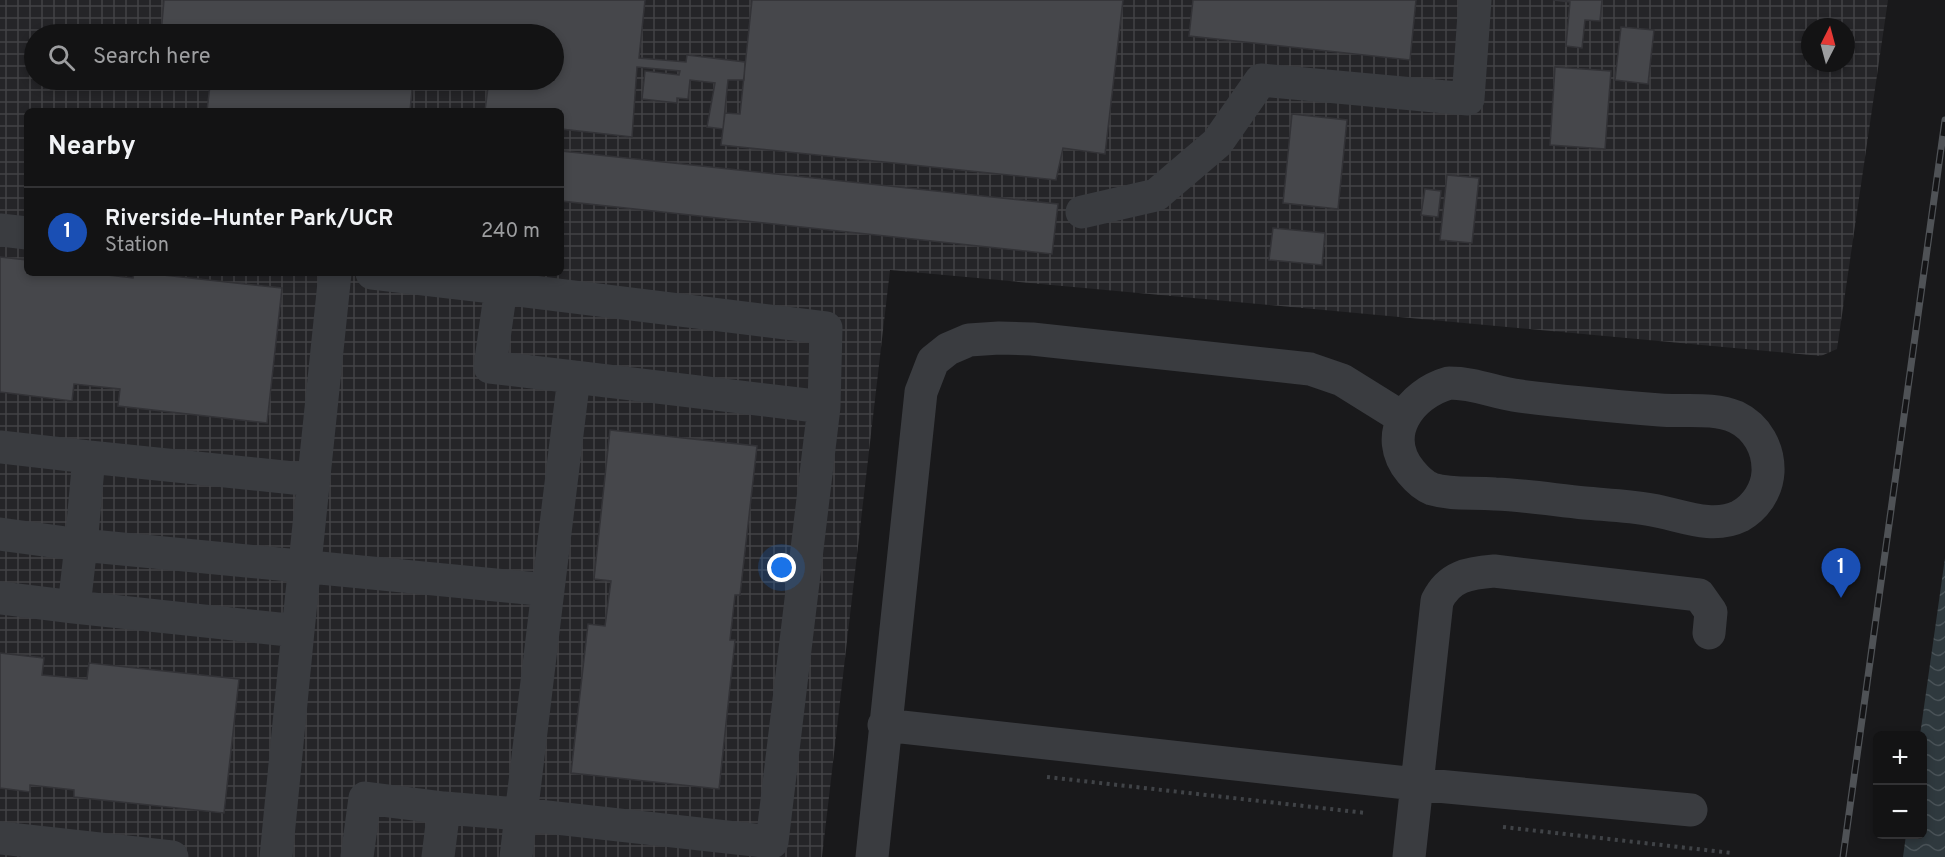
<!DOCTYPE html>
<meta charset="utf-8">
<style>
body{margin:0;font-family:Overpass,sans-serif;background:#1c1c1d;color:#f1f3f6}
.controls{position:absolute;right:18px;bottom:18px;display:grid;overflow:hidden;border-radius:9px;box-shadow:0 3px 9px #0003}
.controls button{width:54px;height:54px;display:grid;place-items:center;padding:0;border:0;border-bottom:2px solid #323234;background:#131314;color:#f1f3f6;font:30px sans-serif}
.compass{position:absolute;left:1801px;top:18px;width:54px;height:54px;border-radius:50%;background:#131314;box-shadow:0 3px 9px #0003;rotate:6deg}
.you{position:absolute;left:782px;top:568px;width:21px;height:21px;margin:-15px;border:4px solid #fff;border-radius:50%;background:#1a73e8;box-shadow:0 0 0 9px #1a73e833}
.badge{display:grid;place-items:center;width:39px;height:39px;border-radius:50%;background:#e79e45;color:#fff;font-size:20px;font-weight:700}
.pin{position:absolute;translate:-50% -50px;filter:drop-shadow(0 2px 3px #0008)}
.pin::after{content:'';position:absolute;top:32px;width:21px;height:18px;background:inherit;clip-path:polygon(0 0,100% 0,50% 100%)}
.list{margin:0;padding:0;list-style:none}
h2{display:flex;justify-content:space-between;align-items:center;height:78px;margin:0;padding:0 24px;font-size:26px}
h2 small{font-size:20px;font-weight:400;color:#9d9ea0}
.list li{display:grid;grid-template-columns:39px 1fr auto;gap:18px;align-items:center;box-sizing:border-box;height:90px;padding:0 24px;border-top:2px solid #323234}
.list b{display:block;font-size:22px;white-space:nowrap}
.list p{margin:0;font-size:20px;white-space:nowrap;color:#9d9ea0}
.list em{font-size:20px;font-style:normal;color:#9d9ea0}
.icon{flex:none;width:33px;height:33px;fill:none;stroke:currentColor;stroke-width:2;stroke-linecap:round;stroke-linejoin:round}
.map{position:relative;flex:none;width:1945px;height:857px;overflow:hidden}
.search{position:absolute;background:#131314;box-shadow:0 3px 9px #0003;left:24px;top:24px;width:540px;height:66px;display:flex;align-items:center;gap:15px;box-sizing:border-box;padding:0 21px;border-radius:33px;color:#9d9ea0;font-size:22px}
.panel{position:absolute;background:#131314;box-shadow:0 3px 9px #0003;left:24px;top:108px;width:540px;height:168px;border-radius:9px}
.map>svg:first-child{display:block}
.industrial{fill:url(#industrial-grid);fill-rule:evenodd}
.water{fill:url(#water-waves)}
.building{fill:#46474b;stroke:#333337;stroke-width:1.5}
.lines{fill:none;stroke-linecap:round;stroke-linejoin:round}
.path{stroke:#404347;stroke-width:4;stroke-dasharray:3 4.5;stroke-linecap:butt}
.minor{stroke:#3a3c40;stroke-width:33}
.rail-casing{stroke:#4f5256;stroke-width:7}
.rail{stroke:#141416;stroke-width:4.5;stroke-dasharray:14;stroke-linecap:butt}
</style>
<div class="map">
<svg width="1945" height="857" viewBox="0 0 1945 857">
<defs>
<pattern id="industrial-grid" width="8" height="8" patternUnits="userSpaceOnUse" patternTransform="scale(1.5)"><rect width="8" height="8" fill="#252528"/><path d="M0 4h8M4 0v8" fill="none" stroke="#424245"/></pattern>
<pattern id="water-waves" width="16" height="10" patternUnits="userSpaceOnUse" patternTransform="scale(1.5)"><rect width="16" height="10" fill="#2f393e"/><path d="M0 5q4-4 8 0t8 0" fill="none" stroke="#4a5358"/></pattern>
</defs>
<rect width="100%" height="100%" fill="#19191b"/>
<path class="industrial" d="M 0,0 L 1888,0 L 1837,349 L 1821,356 L 890,270 L 822,857 L 0,857 ZM 1810,27 L 1846,27 L 1846,63 L 1810,63 ZM 34,34 L 554,34 L 554,80 L 34,80 ZM 27,111 L 561,111 L 561,273 L 27,273 Z"/>
<path class="water" d="M 1945,558 L 1945,857 L 1903,857 L 1906,835 L 1922,834 L 1922,736 L 1920,735 Z"/>
<path class="building" d="M 164,0 L 645,0 L 639,58 L 686,62 L 687,55 L 745,62 L 744,80 L 728,80 L 723,129 L 707,127 L 715,83 L 690,80 L 688,99 L 677,98 L 677,103 L 642,99 L 645,71 L 679,75 L 680,71 L 637,67 L 632,137 L 561,129 L 561,111 L 485,111 L 488,87 L 413,80 L 410,111 L 207,111 L 210,85 L 161,80 L 554,80 L 554,34 L 161,34 Z
M 752,0 L 1123,0 L 1105,154 L 1063,148 L 1056,180 L 721,145 L 725,113 L 740,114 Z
M 1193,0 L 1416,0 L 1410,60 L 1189,36 Z
M 1553,0 L 1602,0 L 1600,21 L 1585,20 L 1582,48 L 1566,46 L 1570,2 Z
M 1621,27 L 1654,30 L 1648,84 L 1615,80 Z
M 1555,67 L 1611,71 L 1605,149 L 1550,145 Z
M 1292,114 L 1347,120 L 1338,209 L 1283,203 Z
M 561,151 L 1058,204 L 1052,254 L 561,201 Z
M 1447,175 L 1479,178 L 1472,243 L 1440,240 Z
M 1425,189 L 1441,191 L 1438,217 L 1421,215 Z
M 1273,228 L 1325,233 L 1322,265 L 1269,260 Z
M 0,257 L 27,260 L 27,273 L 90,273 L 133,278 L 134,273 L 145,273 L 282,288 L 267,423 L 118,406 L 120,389 L 74,384 L 72,401 L 0,392 Z
M 610,430 L 757,446 L 740,595 L 735,595 L 730,640 L 735,640 L 719,789 L 571,773 L 588,624 L 605,626 L 611,581 L 594,579 Z
M 0,653 L 44,658 L 42,675 L 87,679 L 89,663 L 239,679 L 224,813 L 74,797 L 74,790 L 30,785 L 30,792 L 0,788 Z"/>
<g class="lines">
<path class="path" d="M 1047,777 L 1366,813
M 1503,827 L 1732,853"/>
<path class="minor" d="M 1082,212 L 1156,195 L 1217,143 L 1261,80 L 1468,99 L 1475,0
M 0,230 L 27,233
M 501,288 L 826,328 L 824,407
M 1449,383 C 1477,383 1494,393 1520,396 C 1566,402 1613,406 1660,410 C 1684,412 1713,407 1736,417 C 1757,427 1769,449 1768,472 C 1767,490 1756,507 1740,516 C 1712,530 1681,515 1652,510 C 1630,506 1607,505 1585,503 C 1555,500 1525,495 1495,494 C 1473,492 1452,495 1432,489 C 1424,486 1416,478 1411,472 C 1380,435 1410,394 1449,383 Z
M 0,447 L 89,457 L 81,545 L 548,590 L 574,377 L 490,367 L 501,288 L 372,273
M 89,457 L 313,480
M 0,534 L 81,545 L 74,607 L 298,631 L 276,857
M 0,598 L 74,607
M 298,631 L 335,273
M 884,725 L 1416,784 L 1691,810
M 444,808 L 520,814 L 772,842 L 824,407 L 574,377
M 0,838 L 172,857
M 357,857 L 365,798 L 444,808 L 438,857
M 516,857 L 548,590
M 872,857 L 921,392 L 933,361 L 948,349 L 969,340 L 999,338 L 1032,339 L 1310,369 L 1342,380 L 1403,418
M 1409,857 L 1437,601 C 1449,576 1469,573 1494,571 L 1699,595 L 1711,612 L 1709,633"/>
<defs>
<path id="rail" d="M 1843,857 L 1945,120"/>
</defs>
<use href="#rail" class="rail-casing"/>
<use href="#rail" class="rail"/>
</g>
</svg>
<div class="controls">
<button>+</button>
<button>−</button>
</div>
<svg class="compass" viewBox="-18 -18 36 36"><path d="M0-13l5 13h-10z" fill="#e53935"/><path d="M0 13l5-13h-10z" fill="#9d9ea0"/></svg>
<div class="you"></div>
<div class="pin badge" style="left:1841px;top:598px;background:#1a4fb4">1</div>
<div class="search"><svg class="icon" aria-label="search" viewBox="0 0 24 24"><circle cx="10" cy="10" r="6"/><path d="M15 15l6 6"/></svg>Search here</div>
<section class="panel">
<h2>Nearby<small></small></h2>
<ul class="list">
<li><span class="badge" style="background:#1a4fb4">1</span><div><b>Riverside–Hunter Park/UCR</b><p>Station</p></div><em>240 m</em></li>
</ul>
</section>
</div>
